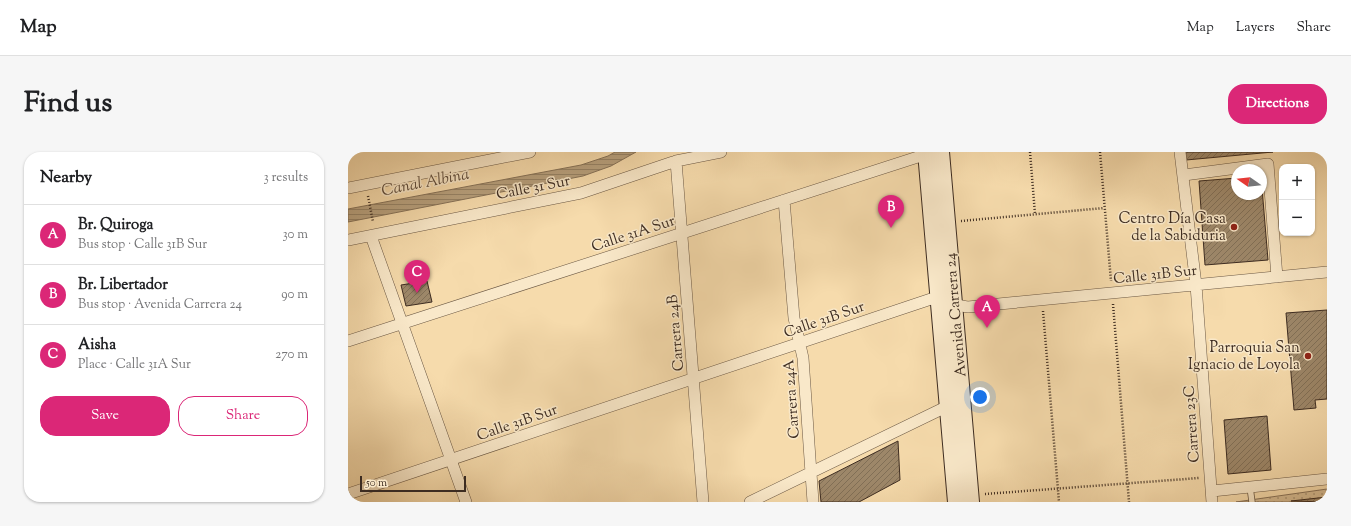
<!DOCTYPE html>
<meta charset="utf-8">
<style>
body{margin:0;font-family:"Sorts Mill Goudy",serif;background:#f6f6f6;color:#202124}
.controls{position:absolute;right:12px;top:12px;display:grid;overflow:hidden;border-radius:8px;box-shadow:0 1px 3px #0004}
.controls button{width:36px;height:36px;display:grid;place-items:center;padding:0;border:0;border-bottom:1px solid #e0e0e0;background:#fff;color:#202124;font:20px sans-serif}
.compass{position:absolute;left:883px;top:12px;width:36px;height:36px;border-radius:50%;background:#fff;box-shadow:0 1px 3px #0004;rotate:284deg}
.scale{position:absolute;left:12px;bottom:10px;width:106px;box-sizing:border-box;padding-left:4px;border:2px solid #3d2c21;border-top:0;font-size:11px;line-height:14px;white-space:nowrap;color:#3d2c21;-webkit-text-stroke:3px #f9e8c9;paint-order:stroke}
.you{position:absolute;left:632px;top:245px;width:14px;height:14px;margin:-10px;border:3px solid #fff;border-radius:50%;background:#1a73e8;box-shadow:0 0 0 6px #1a73e833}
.badge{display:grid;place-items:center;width:26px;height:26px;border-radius:50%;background:#db2777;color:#fff;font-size:13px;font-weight:700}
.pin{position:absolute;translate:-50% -33px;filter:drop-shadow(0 1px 2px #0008)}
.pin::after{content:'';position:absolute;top:21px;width:14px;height:12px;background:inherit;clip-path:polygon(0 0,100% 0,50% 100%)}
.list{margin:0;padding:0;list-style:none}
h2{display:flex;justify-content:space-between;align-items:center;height:52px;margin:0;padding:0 16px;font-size:17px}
h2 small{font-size:13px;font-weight:400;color:#757577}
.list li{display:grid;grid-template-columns:26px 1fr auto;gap:12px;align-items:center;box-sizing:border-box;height:60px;padding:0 16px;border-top:1px solid #e0e0e0}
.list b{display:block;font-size:15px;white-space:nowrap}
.list p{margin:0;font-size:13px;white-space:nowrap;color:#757577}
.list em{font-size:13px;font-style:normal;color:#757577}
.actions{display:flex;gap:8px;padding:12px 16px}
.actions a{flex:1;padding:9px 0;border:1px solid #db2777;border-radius:16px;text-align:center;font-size:14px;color:#db2777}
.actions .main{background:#db2777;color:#fff}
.map{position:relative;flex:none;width:979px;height:350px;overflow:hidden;border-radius:16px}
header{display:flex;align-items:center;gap:24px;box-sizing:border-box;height:56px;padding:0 20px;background:#fff;border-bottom:1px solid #e0e0e0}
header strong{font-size:19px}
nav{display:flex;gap:22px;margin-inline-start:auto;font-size:14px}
.intro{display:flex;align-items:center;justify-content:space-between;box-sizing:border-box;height:96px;padding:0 24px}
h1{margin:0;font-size:28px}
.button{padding:10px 18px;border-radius:16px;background:#db2777;color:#fff;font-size:14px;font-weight:700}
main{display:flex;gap:24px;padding:0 24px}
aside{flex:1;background:#fff;border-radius:16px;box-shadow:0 1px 3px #0004}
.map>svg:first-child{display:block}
.grass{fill:url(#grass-dots);stroke:#8a745a}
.water{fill:url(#water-rules);stroke:#867258}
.building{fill:url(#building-hatch);stroke:#3d2c21}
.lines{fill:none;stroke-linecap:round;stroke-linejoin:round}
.service-casing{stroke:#6b5844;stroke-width:7}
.minor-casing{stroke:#6b5844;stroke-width:12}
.secondary-casing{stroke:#3d2c21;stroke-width:18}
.path{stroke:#3d2c21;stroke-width:2.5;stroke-dasharray:1 2;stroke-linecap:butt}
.service{stroke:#f9e8c9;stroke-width:5.5}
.minor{stroke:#f9e8c9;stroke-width:11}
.secondary{stroke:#f9e8c9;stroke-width:16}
.poi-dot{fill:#8f2418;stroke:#f9e8c9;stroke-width:1.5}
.labels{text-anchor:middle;stroke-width:3;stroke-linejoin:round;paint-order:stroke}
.street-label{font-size:15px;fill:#3d2c21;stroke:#f9e8c9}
.poi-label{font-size:15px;fill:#3d2c21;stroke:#f9e8c9;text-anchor:end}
.water-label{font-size:16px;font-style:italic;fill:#5c4938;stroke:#f9e8c9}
</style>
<header>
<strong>Map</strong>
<nav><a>Map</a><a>Layers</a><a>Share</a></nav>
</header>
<div class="intro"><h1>Find us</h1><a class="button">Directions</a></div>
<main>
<aside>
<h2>Nearby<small>3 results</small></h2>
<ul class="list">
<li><span class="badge">A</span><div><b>Br. Quiroga</b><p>Bus stop · Calle 31B Sur</p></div><em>30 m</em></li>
<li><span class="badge">B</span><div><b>Br. Libertador</b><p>Bus stop · Avenida Carrera 24</p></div><em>90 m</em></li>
<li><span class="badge">C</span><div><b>Aisha</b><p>Place · Calle 31A Sur</p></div><em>270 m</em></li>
</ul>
<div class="actions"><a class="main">Save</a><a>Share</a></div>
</aside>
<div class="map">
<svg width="979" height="350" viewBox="0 0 979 350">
<defs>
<pattern id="grass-dots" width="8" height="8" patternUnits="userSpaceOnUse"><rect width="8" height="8" fill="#d7bd94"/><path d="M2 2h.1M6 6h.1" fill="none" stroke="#b09a78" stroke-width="1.8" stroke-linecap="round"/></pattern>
<pattern id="water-rules" width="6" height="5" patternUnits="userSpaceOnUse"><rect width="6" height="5" fill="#b7a07d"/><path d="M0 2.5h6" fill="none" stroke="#968366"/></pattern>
<pattern id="building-hatch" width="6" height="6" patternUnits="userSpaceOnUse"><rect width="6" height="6" fill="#9d8769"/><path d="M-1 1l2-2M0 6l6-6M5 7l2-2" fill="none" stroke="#816f56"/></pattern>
</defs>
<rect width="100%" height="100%" fill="#f6dbac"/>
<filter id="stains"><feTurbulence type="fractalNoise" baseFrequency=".005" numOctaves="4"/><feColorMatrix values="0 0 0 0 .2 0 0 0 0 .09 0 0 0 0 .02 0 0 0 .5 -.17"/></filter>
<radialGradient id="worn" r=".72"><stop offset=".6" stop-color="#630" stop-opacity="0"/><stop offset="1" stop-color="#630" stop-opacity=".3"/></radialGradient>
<path class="grass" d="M 979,337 L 979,350 L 888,350 Z"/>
<path class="water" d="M 267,0 L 288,0 L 263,14 L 235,24 L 0,70 L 0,57 L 233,13 L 260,4 Z"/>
<path class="building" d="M 837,0 L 925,0 L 838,8 Z
M 913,24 L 920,108 L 857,113 L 851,29 L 889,26 L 889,42 L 913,42 Z
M 79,129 L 84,150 L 58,154 L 53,133 Z
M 979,158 L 979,247 L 967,248 L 968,256 L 946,258 L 938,161 Z
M 919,264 L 923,318 L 880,322 L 876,268 Z
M 550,289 L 552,328 L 511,350 L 473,350 L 471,329 Z
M 979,345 L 979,350 L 943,349 Z"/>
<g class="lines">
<defs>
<path id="service" d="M 902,335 L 904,350"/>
<path id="minor" d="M 832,0 L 848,133 L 864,350
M 328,9 L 355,350
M 836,23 L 920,12 L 929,125
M 0,36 L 182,0
M 436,48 L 446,166 L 455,206 L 465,350
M 23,84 L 118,350
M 0,88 L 233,41 L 328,9 L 373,0
M 0,189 L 579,2
M 864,339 L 979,327
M 0,342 L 583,147 C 596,147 607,154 620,155 L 979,120
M 402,350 L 600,254"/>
<path id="secondary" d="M 578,0 L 608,350
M 593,0 L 623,350"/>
</defs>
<use href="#service" class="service-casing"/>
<use href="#minor" class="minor-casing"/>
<use href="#secondary" class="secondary-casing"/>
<path class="path" d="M 682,0 L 687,62
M 752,0 L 763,129
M 20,44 L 25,70
M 613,69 L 756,56
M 765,152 L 781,350
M 695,159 L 711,350
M 637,342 L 851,326"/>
<use href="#service" class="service"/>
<use href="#minor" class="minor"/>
<use href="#secondary" class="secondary"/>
</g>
<g class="poi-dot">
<circle cx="886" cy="75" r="4"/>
<circle cx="960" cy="204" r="4"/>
</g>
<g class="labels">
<g class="street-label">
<text transform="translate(185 35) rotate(-11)" y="5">Calle 31 Sur</text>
<text transform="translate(285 81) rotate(-18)" y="5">Calle 31A Sur</text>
<text transform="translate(807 122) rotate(-6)" y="5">Calle 31B Sur</text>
<text transform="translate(607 163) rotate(-95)" y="5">Avenida Carrera 24</text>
<text transform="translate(476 167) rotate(-19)" y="5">Calle 31B Sur</text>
<text transform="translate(327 181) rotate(-95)" y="5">Carrera 24B</text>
<text transform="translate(443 247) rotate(-94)" y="5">Carrera 24A</text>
<text transform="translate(169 270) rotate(-19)" y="5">Calle 31B Sur</text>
<text transform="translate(843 272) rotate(-94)" y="5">Carrera 23C</text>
</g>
<g class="poi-label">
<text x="878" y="71">Centro Día Casa<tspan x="878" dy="17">de la Sabiduria</tspan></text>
<text x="952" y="200">Parroquia San<tspan x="952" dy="17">Ignacio de Loyola</tspan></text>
</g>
<g class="water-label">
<text transform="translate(77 29) rotate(-11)" y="6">Canal Albina</text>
</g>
</g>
<rect width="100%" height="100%" filter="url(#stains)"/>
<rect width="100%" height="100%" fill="url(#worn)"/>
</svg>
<div class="controls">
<button>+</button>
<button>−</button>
</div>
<svg class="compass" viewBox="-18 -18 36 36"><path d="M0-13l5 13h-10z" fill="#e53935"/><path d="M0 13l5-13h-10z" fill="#757577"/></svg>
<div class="scale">50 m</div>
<div class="you"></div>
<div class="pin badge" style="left:639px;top:176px">A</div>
<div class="pin badge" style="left:543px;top:76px">B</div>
<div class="pin badge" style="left:69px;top:141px">C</div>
</div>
</main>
